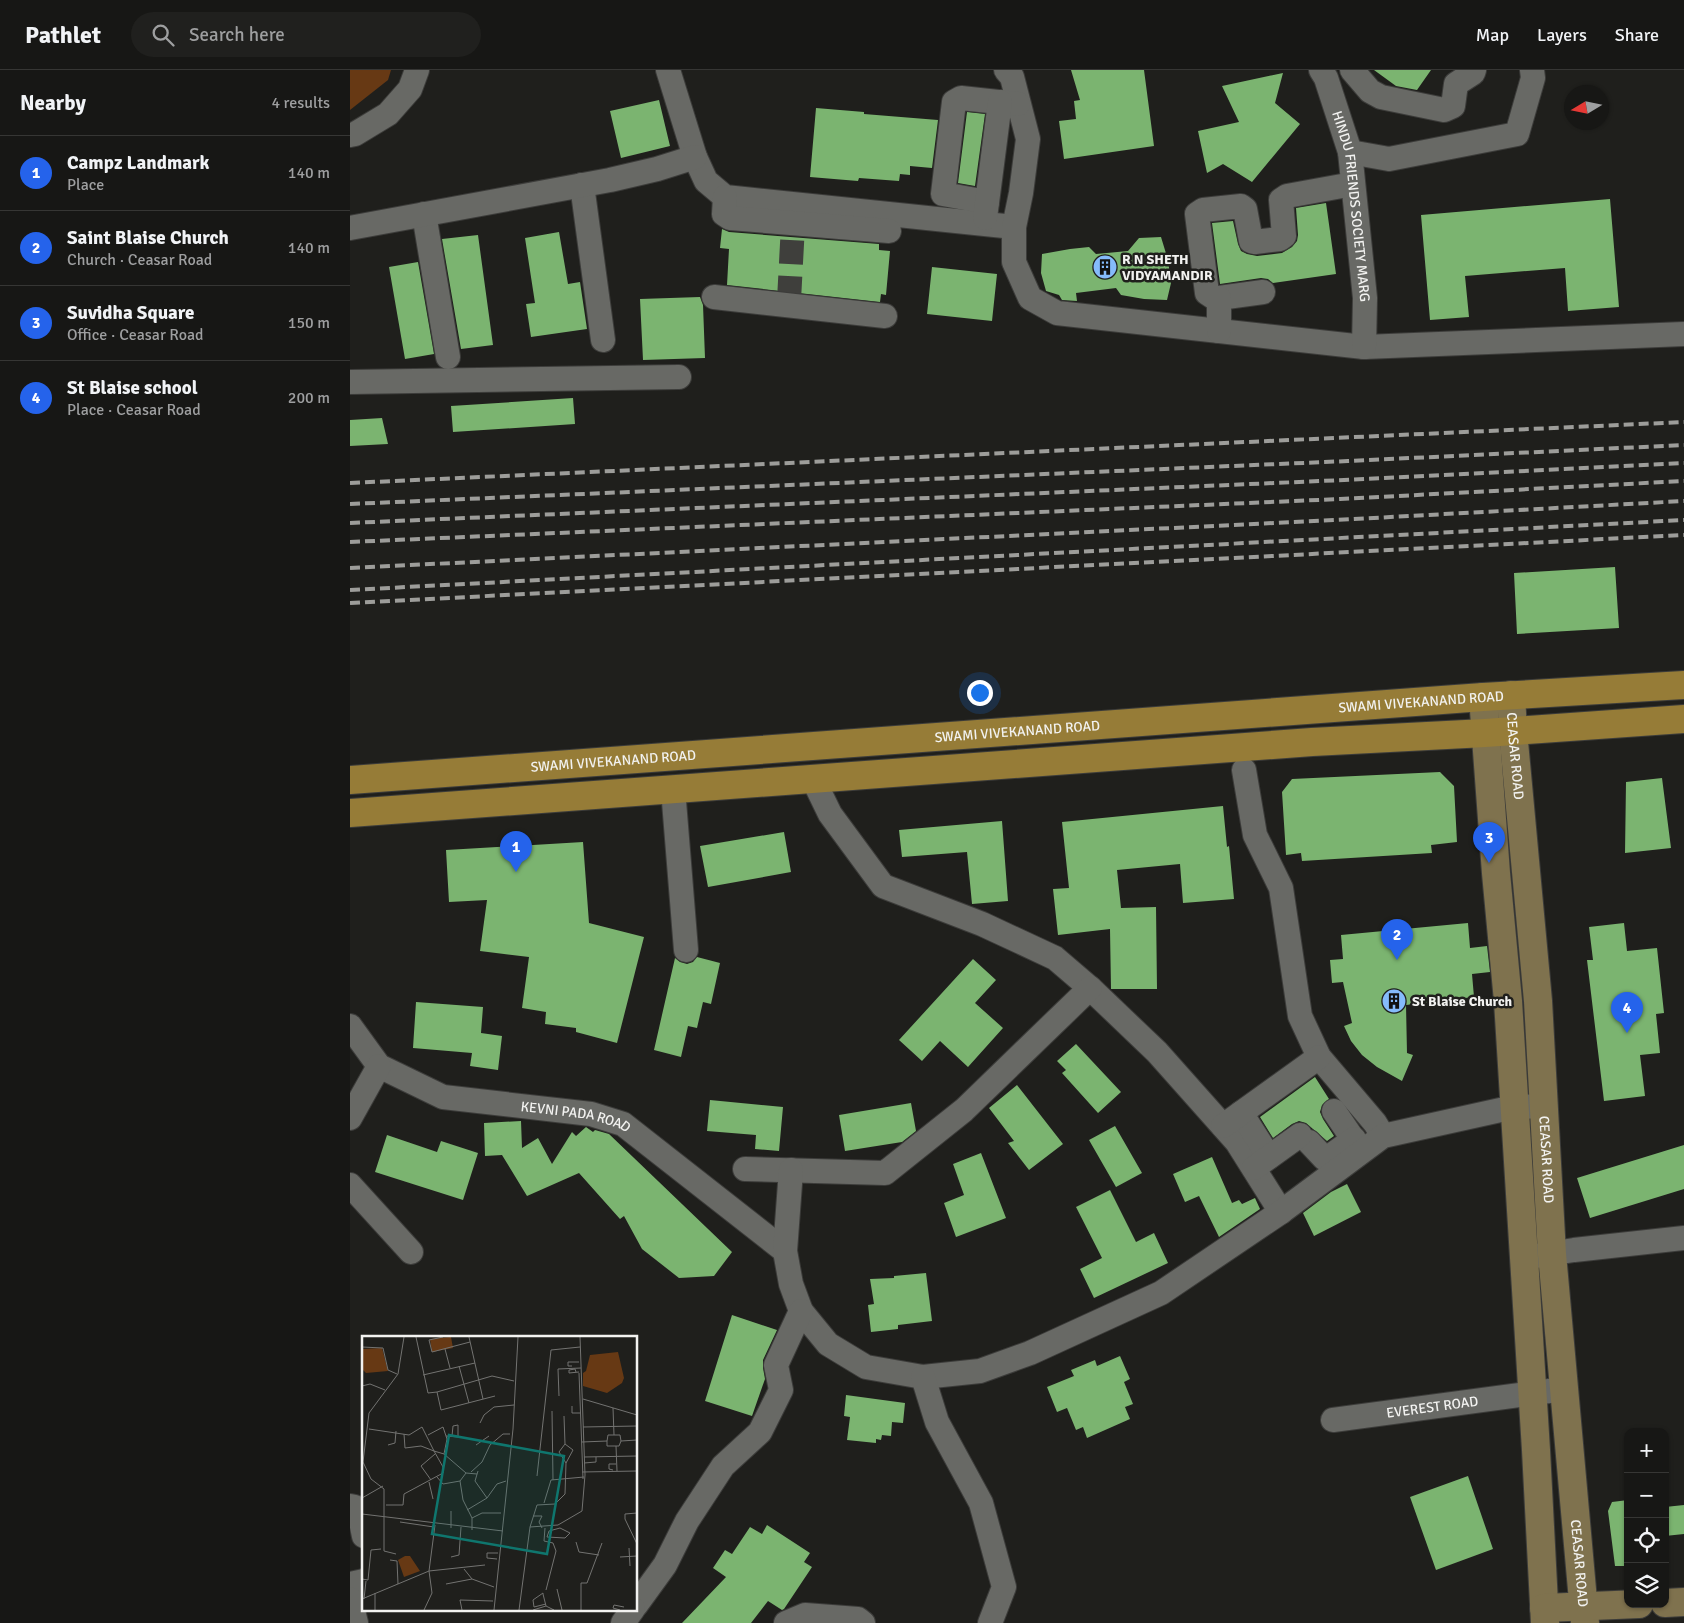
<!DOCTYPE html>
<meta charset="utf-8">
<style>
body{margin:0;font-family:Signika,sans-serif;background:#20201e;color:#f1f3f6}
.controls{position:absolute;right:15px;bottom:15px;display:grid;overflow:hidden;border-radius:10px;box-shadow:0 1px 4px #0004}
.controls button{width:45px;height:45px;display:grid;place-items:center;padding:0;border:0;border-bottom:1px solid #363634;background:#171715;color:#f1f3f6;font:25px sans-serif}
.compass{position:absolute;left:1214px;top:15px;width:45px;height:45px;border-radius:50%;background:#171715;box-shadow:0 1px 4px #0004;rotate:260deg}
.you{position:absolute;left:629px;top:622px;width:18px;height:18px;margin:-12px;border:4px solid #fff;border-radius:50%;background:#1a73e8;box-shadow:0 0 0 8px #1a73e833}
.badge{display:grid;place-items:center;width:32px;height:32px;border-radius:50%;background:#2563eb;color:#fff;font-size:16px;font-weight:700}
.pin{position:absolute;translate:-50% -41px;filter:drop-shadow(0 1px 2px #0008)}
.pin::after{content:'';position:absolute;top:26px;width:18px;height:15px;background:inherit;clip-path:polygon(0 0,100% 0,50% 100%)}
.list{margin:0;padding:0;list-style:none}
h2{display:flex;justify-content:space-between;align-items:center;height:65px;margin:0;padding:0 20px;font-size:21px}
h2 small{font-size:16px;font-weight:400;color:#9e9fa0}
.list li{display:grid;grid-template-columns:32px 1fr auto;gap:15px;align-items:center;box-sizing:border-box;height:75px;padding:0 20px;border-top:1px solid #363634}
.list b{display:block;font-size:19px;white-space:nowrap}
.list p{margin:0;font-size:16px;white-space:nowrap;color:#9e9fa0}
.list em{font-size:16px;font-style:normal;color:#9e9fa0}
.icon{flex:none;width:28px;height:28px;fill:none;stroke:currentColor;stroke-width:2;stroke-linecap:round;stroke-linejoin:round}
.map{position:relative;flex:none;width:1334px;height:1553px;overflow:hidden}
header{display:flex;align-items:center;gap:30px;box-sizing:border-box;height:70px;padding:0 25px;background:#171715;border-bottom:1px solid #363634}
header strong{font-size:24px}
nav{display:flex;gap:28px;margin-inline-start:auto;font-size:18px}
.search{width:350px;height:45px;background:#20201e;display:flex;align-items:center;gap:12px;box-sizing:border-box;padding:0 18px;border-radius:28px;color:#9e9fa0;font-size:19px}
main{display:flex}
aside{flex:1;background:#171715}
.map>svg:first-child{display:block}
.green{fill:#673914}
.building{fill:#7bb470}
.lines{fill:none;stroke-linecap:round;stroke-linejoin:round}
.street-tunnel{stroke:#3f3f3c;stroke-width:24;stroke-dasharray:24 12;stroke-linecap:butt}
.street-casing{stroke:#3c3c3a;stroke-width:26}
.secondary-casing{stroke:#3c3c3a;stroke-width:30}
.primary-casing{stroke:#3c3c3a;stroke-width:30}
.street{stroke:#686965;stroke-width:24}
.secondary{stroke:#7f724e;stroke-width:28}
.primary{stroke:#967c37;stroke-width:28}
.rail{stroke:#9d9d9a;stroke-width:4;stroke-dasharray:10 5;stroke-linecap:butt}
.labels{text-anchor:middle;stroke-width:5;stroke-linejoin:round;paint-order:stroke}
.street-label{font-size:14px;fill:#f2f2f0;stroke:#1f1f1c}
.poi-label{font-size:14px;font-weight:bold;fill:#f2f2f0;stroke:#1f1f1c;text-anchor:start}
.inset-road{fill:none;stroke:#737371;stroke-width:1}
.view{fill:#0f766e;fill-opacity:0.15;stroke:#0f766e;stroke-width:2.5}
.inset-edge{fill:none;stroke:#f2f2f0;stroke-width:2.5}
</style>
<header>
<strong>Pathlet</strong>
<div class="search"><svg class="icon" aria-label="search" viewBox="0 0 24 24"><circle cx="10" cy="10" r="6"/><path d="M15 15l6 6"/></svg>Search here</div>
<nav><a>Map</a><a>Layers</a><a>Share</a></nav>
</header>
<main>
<aside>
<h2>Nearby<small>4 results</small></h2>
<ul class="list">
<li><span class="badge">1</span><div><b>Campz Landmark</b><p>Place</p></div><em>140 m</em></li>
<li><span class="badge">2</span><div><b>Saint Blaise Church</b><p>Church · Ceasar Road</p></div><em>140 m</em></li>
<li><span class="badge">3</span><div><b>Suvidha Square</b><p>Office · Ceasar Road</p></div><em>150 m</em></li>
<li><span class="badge">4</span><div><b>St Blaise school</b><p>Place · Ceasar Road</p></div><em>200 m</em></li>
</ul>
</aside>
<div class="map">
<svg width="1334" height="1553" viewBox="0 0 1334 1553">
<rect width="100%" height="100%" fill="#1f1f1c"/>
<path class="green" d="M 0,0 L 41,0 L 38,10 L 0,40 Z"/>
<path class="building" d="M 721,0 L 794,0 L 804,76 L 714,89 L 709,51 L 726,49 L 724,31 L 730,30 Z
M 1024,0 L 1081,0 L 1067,20 L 1046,16 Z
M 933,3 L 925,33 L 950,54 L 902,112 L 873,94 L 857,103 L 848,61 L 889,52 L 872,16 Z
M 309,30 L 320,76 L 271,88 L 260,41 Z
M 466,38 L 514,42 L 514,44 L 588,50 L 582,98 L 560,96 L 560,105 L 550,104 L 549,111 L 509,108 L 508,111 L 460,107 Z
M 617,42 L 635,44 L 625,116 L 608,113 Z
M 1260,129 L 1269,237 L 1218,241 L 1215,198 L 1115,206 L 1119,247 L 1080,250 L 1071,145 Z
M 976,133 L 986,204 L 923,213 L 918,209 L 911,208 L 870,214 L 862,153 L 883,151 L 888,174 L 891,181 L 897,184 L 907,186 L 932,183 L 942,177 L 947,171 L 948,165 L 946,138 Z
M 372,159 L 379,162 L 529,174 L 529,180 L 540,181 L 536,225 L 531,224 L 530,232 L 377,215 L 379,179 L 370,178 Z
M 209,162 L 218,214 L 230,212 L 237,259 L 181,267 L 176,234 L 185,233 L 175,168 Z
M 128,165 L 143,275 L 111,279 L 92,169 Z
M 811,167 L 818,190 L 821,213 L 817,230 L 794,229 L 771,225 L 766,218 L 726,223 L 727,231 L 712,230 L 709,225 L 696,221 L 691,203 L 692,184 L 720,179 L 739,177 L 746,184 L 778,181 L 789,168 Z
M 68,192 L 84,284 L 55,289 L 39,197 Z
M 582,197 L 647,204 L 642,251 L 577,244 Z
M 350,227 L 353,235 L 355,288 L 293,290 L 290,229 Z
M 223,328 L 225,354 L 103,362 L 101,336 Z
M 32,348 L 38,374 L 0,376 L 0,350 Z
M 1265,497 L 1269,558 L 1167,564 L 1164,503 Z
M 1090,702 L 1104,716 L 1107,772 L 1081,775 L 1082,783 L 952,791 L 951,783 L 936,785 L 932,722 L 942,709 Z
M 1312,708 L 1321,778 L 1275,783 L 1276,712 Z
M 873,736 L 877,777 L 879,776 L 884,829 L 833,833 L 830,794 L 767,800 L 771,838 L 806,837 L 807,919 L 761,919 L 760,859 L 708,865 L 703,819 L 719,818 L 712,752 Z
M 652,751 L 658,831 L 622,834 L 617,782 L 552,787 L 549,760 Z
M 434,762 L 441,802 L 358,817 L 350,776 Z
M 233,772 L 239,853 L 294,867 L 267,973 L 226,962 L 226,958 L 195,954 L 196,942 L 172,938 L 179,887 L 130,881 L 137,830 L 99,832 L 96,780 Z
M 1118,853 L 1120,878 L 1137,876 L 1140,902 L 1122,904 L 1124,927 L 1056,935 L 1057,983 L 1063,985 L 1052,1011 L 1027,997 L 1012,985 L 1001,971 L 994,956 L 1002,953 L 993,912 L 982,913 L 980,890 L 993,889 L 991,865 Z
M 1274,853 L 1277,881 L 1307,878 L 1314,943 L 1306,944 L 1310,983 L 1290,985 L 1295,1026 L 1254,1031 L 1237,890 L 1243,890 L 1239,857 Z
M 347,887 L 370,893 L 361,934 L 353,932 L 347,958 L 338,956 L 331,987 L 304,980 L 325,888 L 330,892 L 337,894 L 343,892 Z
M 623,889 L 646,910 L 625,933 L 653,958 L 618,997 L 590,971 L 572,991 L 549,970 Z
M 66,932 L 133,937 L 131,963 L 152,966 L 148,1000 L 120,996 L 122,983 L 63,978 Z
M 726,974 L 771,1022 L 748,1043 L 712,1003 L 716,1000 L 707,991 Z
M 965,1007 L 979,1029 L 972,1035 L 970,1042 L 973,1049 L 984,1066 L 977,1071 L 956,1053 L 949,1051 L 942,1054 L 923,1068 L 910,1047 Z
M 667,1015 L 713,1074 L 679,1100 L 658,1073 L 664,1071 L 639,1038 Z
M 360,1030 L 433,1037 L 429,1081 L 405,1079 L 406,1065 L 357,1061 Z
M 561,1033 L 566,1061 L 552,1072 L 495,1081 L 489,1045 Z
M 171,1051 L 172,1078 L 188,1068 L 202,1094 L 222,1062 L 226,1066 L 236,1057 L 243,1062 L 245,1060 L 259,1064 L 382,1182 L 364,1206 L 329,1208 L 292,1179 L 274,1146 L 270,1149 L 229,1103 L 177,1126 L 152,1085 L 135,1086 L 134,1053 Z
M 765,1056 L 792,1103 L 766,1117 L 739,1070 Z
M 37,1065 L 87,1082 L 91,1071 L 128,1083 L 113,1130 L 25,1102 Z
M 1334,1075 L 1334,1119 L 1240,1148 L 1227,1108 Z
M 631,1083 L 656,1148 L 606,1167 L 594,1133 L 614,1125 L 603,1094 Z
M 862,1087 L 882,1133 L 889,1130 L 892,1134 L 905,1128 L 910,1139 L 869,1167 L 849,1126 L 835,1132 L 823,1104 Z
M 997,1114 L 1011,1142 L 964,1166 L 953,1143 L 981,1122 Z
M 760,1120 L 786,1172 L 804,1163 L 818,1193 L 744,1228 L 730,1199 L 752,1188 L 726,1137 Z
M 576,1203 L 582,1251 L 548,1255 L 548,1259 L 521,1262 L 518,1235 L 524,1234 L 520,1209 L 544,1208 L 544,1206 Z
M 382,1245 L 427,1260 L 413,1290 L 413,1298 L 415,1309 L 402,1346 L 355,1331 Z
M 770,1286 L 780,1309 L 774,1312 L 783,1334 L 775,1337 L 780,1349 L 737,1368 L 733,1357 L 726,1360 L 717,1338 L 707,1342 L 697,1317 L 724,1306 L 721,1300 L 745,1290 L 747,1296 Z
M 496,1325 L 555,1333 L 553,1353 L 542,1352 L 541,1366 L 532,1365 L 531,1370 L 526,1369 L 526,1373 L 497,1370 L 500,1347 L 494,1346 Z
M 1118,1406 L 1143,1479 L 1086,1500 L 1060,1427 Z
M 1278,1430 L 1278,1496 L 1265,1496 L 1258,1441 L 1262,1432 Z
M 1334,1435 L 1334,1464 L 1315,1466 L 1315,1437 Z
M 417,1455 L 460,1483 L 454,1492 L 462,1497 L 434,1539 L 432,1540 L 418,1531 L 401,1553 L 332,1553 L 376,1507 L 363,1498 L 375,1480 L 382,1484 L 400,1457 L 412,1464 Z"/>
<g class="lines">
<path class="street-tunnel" d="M 439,230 L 443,155"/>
<defs>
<g id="street">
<path d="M 318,0 L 345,87 L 356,111 L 375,127 L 664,157"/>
<path d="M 656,0 L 662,7 L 678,69 L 671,123 L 664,157 L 664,192 L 680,228 L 707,243 L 1014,277 L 1334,264"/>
<path id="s1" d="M 971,0 L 976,8 L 1000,82 L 1015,228 L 1014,277"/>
<path d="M 1002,0 L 1020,21 L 1031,27 L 1094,40 L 1103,36 L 1106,14 L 1123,3 L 1124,0"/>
<path d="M 0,65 L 5,64 L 38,44 L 60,19 L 67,0"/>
<path d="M 1000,82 L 1039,89 L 1167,64 L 1183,8 L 1182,0"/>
<path d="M 232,115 L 253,270"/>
<path d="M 375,127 L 374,144 L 380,148 L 539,161"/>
<path d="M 637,132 L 593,124 L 604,32 L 611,28 L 668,34"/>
<path d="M 74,144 L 98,287"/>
<path d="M 635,148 L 650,32"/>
<path d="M 0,158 L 260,110 L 307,99 L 345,87"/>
<path d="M 364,227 L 535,246"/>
<path d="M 869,228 L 913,222"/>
<path d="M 869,261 L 869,228 L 863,227 L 857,223 L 847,144 L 853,140 L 891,136 L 895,139 L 901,171 L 905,172 L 930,169 L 934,166 L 931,130 L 937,126 L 1003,114"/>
<path d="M 0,312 L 329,307"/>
<path d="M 894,700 L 905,765 L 931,818 L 950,946 L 969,987 L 1025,1053 L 1033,1066"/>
<path d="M 463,709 L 480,744 L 533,816 L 632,854 L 705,888 L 740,918 L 807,982 L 887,1072 L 931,1142"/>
<path d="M 323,719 L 336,880"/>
<path id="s2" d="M 0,956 L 29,996 L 93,1027 L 241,1044 L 273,1054 L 435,1181"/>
<path d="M 984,1041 L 1003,1069"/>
<path d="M 891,1043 L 919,1087"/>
<path d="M 0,1048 L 29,996"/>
<path d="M 873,1056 L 969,987"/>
<path d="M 959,1072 L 974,1088 L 979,1087 L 1004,1069"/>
<path d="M 904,1098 L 950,1065"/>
<path d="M 395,1099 L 535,1103 L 614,1040 L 740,918"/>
<path d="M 441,1100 L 435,1181 L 441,1214 L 451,1241 L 478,1274 L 516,1297 L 573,1307 L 630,1301 L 680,1283 L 811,1223 L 931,1142 L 1033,1066 L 1164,1037 L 1194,1036"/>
<path d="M 0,1115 L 61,1182"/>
<path d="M 1173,1188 L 1224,1180 L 1334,1168"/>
<path d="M 573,1307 L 587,1352 L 631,1433 L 654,1517 L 640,1553"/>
<path id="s3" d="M 983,1350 L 1214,1319"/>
<path d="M 0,1436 L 5,1437 L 9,1442 L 14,1466"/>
<path d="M 0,1514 L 14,1511"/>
<path d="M 0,1529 L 6,1553"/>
<path d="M 286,1535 L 315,1495 L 337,1451 L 373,1396 L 410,1362 L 431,1320 L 426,1295 L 451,1241"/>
<path d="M 273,1553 L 283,1539"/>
<path d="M 436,1553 L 455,1545 L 508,1549 L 513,1553"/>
</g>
<g id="secondary">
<path id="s4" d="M 1161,625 L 1163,661 L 1188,931 L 1202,1184 L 1235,1553"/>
<path d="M 1133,627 L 1146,803 L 1158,931 L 1186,1380 L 1195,1553"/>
<path d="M 1315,1533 L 1334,1532"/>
<path d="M 1194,1538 L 1289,1534"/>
</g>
<g id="primary">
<path id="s5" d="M 0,710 L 1133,627 L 1334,615"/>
<path d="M 0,743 L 962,672 L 1135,663 L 1334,649"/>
</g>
</defs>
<use href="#street" class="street-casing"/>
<use href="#secondary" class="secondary-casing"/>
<use href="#primary" class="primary-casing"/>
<use href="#street" class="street"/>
<use href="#secondary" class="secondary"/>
<use href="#primary" class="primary"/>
<path class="rail" d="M 0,413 L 1334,352
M 0,434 L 998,391 L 1334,375
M 0,453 L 994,410 L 1334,393
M 0,472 L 990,429 L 1334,411
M 0,498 L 986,450 L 1334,431
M 0,520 L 1334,450
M 0,533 L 1334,465"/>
</g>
<defs>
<symbol id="building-disc" viewBox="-11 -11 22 22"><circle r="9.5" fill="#85bbfb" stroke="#1f1f1c"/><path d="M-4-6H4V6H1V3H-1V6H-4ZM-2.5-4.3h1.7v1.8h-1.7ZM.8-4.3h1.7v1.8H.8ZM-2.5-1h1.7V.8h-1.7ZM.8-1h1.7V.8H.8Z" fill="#111"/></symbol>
</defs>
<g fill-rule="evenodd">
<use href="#building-disc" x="741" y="183" width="28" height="28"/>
<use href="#building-disc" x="1030" y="917" width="28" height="28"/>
</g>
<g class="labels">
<g class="street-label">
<text dy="5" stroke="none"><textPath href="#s1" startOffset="141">HINDU FRIENDS SOCIETY MARG</textPath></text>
<text dy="5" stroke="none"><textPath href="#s5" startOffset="1074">SWAMI VIVEKANAND ROAD</textPath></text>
<text dy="5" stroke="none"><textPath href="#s5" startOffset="669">SWAMI VIVEKANAND ROAD</textPath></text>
<text dy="5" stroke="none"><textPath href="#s4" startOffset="61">CEASAR ROAD</textPath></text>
<text dy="5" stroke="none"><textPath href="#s5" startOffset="264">SWAMI VIVEKANAND ROAD</textPath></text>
<text dy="5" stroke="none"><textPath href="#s2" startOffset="255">KEVNI PADA ROAD</textPath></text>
<text dy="5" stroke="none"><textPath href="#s4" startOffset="466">CEASAR ROAD</textPath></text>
<text dy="5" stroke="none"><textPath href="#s3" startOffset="100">EVEREST ROAD</textPath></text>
<text dy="5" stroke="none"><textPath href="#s4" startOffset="871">CEASAR ROAD</textPath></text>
</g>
<g class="poi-label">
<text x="772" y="194">R N SHETH<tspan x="772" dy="16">VIDYAMANDIR</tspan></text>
<text x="1062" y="936">St Blaise Church</text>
</g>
</g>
<g transform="translate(12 1266)">
<rect width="275" height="275" fill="#1f1f1c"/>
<path d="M 89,1 L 91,12 L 70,16 L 68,3 ZM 20,12 L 26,35 L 4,37 L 0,33 L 0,13 ZM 256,16 L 262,42 L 260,47 L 245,57 L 221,50 L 221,37 L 224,35 L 228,19 ZM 43,220 L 48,220 L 58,235 L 42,241 L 36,224 Z" fill="#673914"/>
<path class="inset-road" d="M 54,1 L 66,57 L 75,56 L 79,74 L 133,60M 81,1 L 67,4 L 70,16 L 108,6M 107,1 L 121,63M 0,11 L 21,12 L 26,34 L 35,38M 83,13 L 88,32M 97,30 L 107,67M 210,30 L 206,30 L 206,26 L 217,26M 214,36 L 213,33 L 207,34 L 207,37 L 217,36M 217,37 L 221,143M 61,39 L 113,27M 0,50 L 8,48 L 23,54M 75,56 L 130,40 L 152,45M 197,60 L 196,33 L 219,32M 221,63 L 275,79M 210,70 L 210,77 L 218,77M 251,72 L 252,99M 190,75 L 191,144M 202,80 L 203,108M 118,87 L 122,79 L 132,71 L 152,69M 221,91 L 275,90M 7,93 L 47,99 L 60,91 L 72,115 L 82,118 L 104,137M 66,99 L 81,91 L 85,103 L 82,118M 84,100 L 96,101 L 96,89 L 91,90 L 90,100M 245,105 L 245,110 L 257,110 L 259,105M 220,106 L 245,105 L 246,99 L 258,99 L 259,105 L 275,104M 26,109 L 33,107 L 34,95M 114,109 L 127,100M 254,110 L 255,135M 222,121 L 275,120M 222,127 L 234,126 L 234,121M 251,134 L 247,133 L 247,128 L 254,128M 116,135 L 113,145 L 125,162M 109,136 L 120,126 L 128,109 L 141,98 L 148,98M 220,136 L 275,135M 175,140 L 189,14 L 218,11M 75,141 L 81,148 L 98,145M 69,144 L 59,130 L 73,118M 67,146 L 71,163M 0,162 L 21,150M 182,167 L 189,144 L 222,141M 24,169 L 41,169 L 42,158 L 81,137 L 81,131 L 72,115 L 59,110 L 43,112 L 42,98M 105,174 L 125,162 L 135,148 L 144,145M 275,177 L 263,178 L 263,183 L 275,208M 0,178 L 141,195M 171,180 L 180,180 L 177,186 L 180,192M 110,182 L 120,177 L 139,177M 38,186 L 72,191M 168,191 L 196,189 L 220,175 L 223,139 L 218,1M 89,192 L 89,175M 183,192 L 182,205 L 191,207 L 194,215 L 184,254M 198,192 L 208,197 L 203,202 L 185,201 L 187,195 ZM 110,194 L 110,182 L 101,164 L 98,145 L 104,137 L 115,138M 214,206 L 217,216 L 237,219M 267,212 L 268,230M 34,218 L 22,215 L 22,153 L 9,143 L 1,126 L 7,77 L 36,38 L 42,1M 89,221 L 97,219 L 99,191M 258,221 L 275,220M 135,223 L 125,222 L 125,217 L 136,217M 28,224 L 35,225 L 36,248M 102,233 L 110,243 L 132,251M 0,243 L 6,244 L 9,214 L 19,213M 84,248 L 110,243M 195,253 L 200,274M 13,257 L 13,274M 0,263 L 67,235 L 123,229M 2,263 L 4,245M 184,268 L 172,271 L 171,264 L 181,257 L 181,258 L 184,270M 62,274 L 70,257 L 67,235 L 73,189M 100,274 L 98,264 L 131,265M 132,274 L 151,93 L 156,1M 157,274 L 168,191 L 175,169 L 193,168 L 203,158 L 204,127 L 211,114 L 203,108 L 197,116 L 204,127M 171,274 L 184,270 L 192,274M 219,274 L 219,247 L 225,247 L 240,207M 258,274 L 251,272 L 252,269 L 262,271"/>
<path class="view" d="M 87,99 L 202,120 L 185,218 L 70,198 Z"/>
<rect width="275" height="275" class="inset-edge"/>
</g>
</svg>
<div class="controls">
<button>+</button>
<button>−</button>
<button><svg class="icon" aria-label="locate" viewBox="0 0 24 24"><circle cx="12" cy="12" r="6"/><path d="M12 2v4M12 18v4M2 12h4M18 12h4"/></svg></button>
<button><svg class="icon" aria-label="layers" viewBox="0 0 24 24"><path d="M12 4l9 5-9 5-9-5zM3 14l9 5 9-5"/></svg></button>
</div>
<svg class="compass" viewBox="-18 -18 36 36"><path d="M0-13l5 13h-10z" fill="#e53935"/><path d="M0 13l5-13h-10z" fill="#9e9fa0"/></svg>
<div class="you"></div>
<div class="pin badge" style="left:166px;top:802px">1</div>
<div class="pin badge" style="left:1047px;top:890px">2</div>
<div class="pin badge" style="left:1139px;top:793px">3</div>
<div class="pin badge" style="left:1277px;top:963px">4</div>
</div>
</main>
